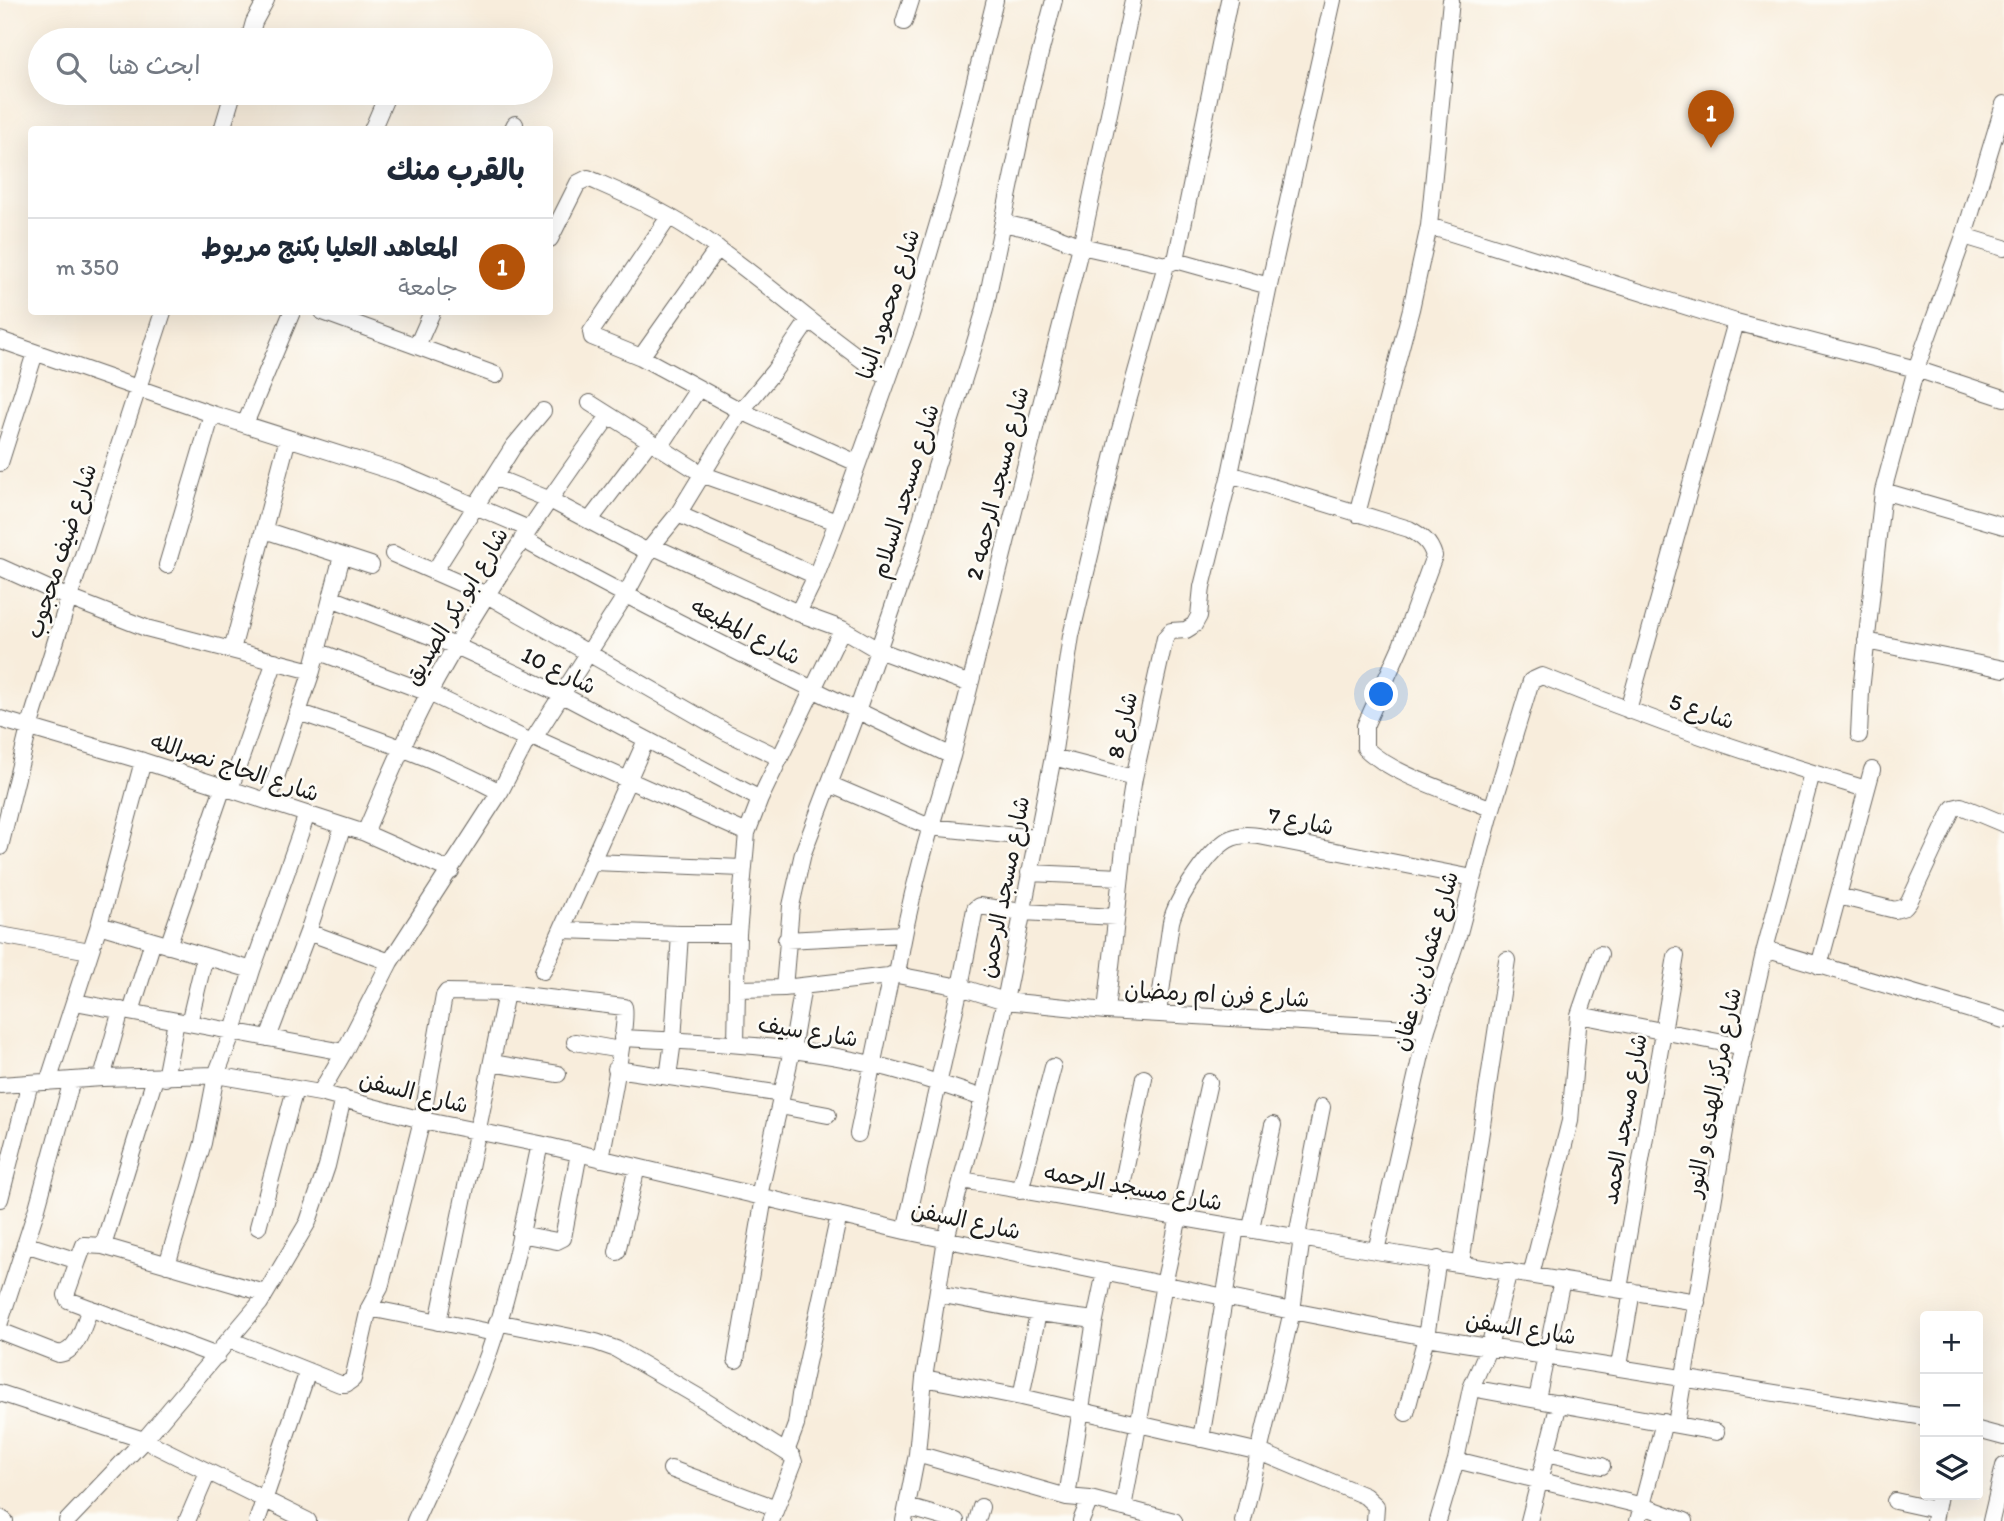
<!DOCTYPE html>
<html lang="ar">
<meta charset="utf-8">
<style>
body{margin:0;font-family:Itim,"Playpen Sans Arabic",sans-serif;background:#f6f6f7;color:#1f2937;direction:rtl}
.controls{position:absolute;right:21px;bottom:21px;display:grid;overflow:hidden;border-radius:7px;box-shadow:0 7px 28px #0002}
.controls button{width:63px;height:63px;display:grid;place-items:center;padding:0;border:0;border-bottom:2px solid #e0e1e3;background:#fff;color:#1f2937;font:35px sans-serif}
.you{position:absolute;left:1382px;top:695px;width:24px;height:24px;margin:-18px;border:5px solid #fff;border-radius:50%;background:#1a73e8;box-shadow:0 0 0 10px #1a73e833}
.badge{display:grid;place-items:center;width:46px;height:46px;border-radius:50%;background:#b45309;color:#fff;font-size:23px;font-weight:700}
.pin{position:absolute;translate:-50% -58px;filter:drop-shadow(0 2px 4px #0008)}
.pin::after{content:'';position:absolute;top:37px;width:24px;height:21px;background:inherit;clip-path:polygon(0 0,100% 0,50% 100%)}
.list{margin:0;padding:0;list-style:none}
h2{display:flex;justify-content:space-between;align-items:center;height:91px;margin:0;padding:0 28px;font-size:30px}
h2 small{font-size:23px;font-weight:400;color:#747a83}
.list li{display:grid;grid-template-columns:46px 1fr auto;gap:21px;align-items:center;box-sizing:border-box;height:98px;padding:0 28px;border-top:2px solid #e0e1e3}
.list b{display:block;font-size:26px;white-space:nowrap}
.list p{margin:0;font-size:23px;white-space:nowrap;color:#747a83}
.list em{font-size:23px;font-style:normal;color:#747a83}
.icon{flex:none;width:38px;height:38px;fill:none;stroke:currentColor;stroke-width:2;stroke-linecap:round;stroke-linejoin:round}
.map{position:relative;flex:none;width:2004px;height:1521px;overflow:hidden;direction:ltr}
.search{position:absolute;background:#fff;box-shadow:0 7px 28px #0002;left:28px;top:28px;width:525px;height:77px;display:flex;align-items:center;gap:18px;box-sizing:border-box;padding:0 24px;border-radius:38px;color:#747a83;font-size:26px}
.panel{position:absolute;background:#fff;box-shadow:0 7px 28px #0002;left:28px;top:126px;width:525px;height:189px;border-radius:7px;direction:rtl}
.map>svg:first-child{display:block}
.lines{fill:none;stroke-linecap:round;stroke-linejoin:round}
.minor-casing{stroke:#69655f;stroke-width:18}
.minor{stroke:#fff;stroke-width:16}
.labels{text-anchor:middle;stroke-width:5;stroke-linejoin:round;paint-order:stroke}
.street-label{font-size:23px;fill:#1c1c1c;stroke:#fdfcf7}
</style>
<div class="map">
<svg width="2004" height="1521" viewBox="0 0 2004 1521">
<rect width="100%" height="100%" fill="#fdfcf7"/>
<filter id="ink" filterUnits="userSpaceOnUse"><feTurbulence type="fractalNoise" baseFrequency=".0143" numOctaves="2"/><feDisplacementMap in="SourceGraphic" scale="14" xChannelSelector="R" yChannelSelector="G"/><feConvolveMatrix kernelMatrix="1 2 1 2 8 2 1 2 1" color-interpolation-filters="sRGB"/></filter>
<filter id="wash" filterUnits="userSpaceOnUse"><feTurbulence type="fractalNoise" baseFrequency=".00686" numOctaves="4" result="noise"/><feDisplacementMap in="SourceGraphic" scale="28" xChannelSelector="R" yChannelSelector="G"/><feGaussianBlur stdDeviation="1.57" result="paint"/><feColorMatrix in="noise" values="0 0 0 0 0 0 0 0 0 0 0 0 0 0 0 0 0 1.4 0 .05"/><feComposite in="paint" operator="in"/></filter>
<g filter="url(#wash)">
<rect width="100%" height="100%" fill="#f8eddc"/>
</g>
<g filter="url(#ink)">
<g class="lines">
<defs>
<path id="minor" d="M 904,22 L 911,0
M 249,40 L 254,22 L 266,0
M 222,130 L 233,93
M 372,130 L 388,93
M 512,130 L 515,124
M 669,217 L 591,332 L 592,337 L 641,357 L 741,411 L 857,463
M 1003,223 L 1047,233 L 1081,246 L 1166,265 L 1176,260 L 1269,286
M 1429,226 L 1736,322 L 1916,369 L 2004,398
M 1964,236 L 2004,248
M 550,239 L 578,183 L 588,178 C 624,194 660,209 693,231 C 761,276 820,333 888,378
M 1176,260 L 1229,0
M 323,312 L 496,375
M 0,340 L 212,414 L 398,473 L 529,529
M 417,346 L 432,312
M 641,357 L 718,248
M 590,403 L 704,475 L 837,522
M 245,424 L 292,312
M 660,447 L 698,389
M 0,463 L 35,353
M 1230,474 L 1409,529 C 1422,536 1430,542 1434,556 L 1401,646 L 1365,726 L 1365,748 C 1392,775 1455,793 1492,809
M 494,477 L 548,499 L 648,552
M 1883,491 L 2004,526
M 678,514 L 816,576
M 1357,514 L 1411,309 L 1429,226 L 1451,0
M 590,520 L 650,441
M 264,530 L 371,565
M 522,539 C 663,617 807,687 952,756
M 652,546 L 798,613 L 842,629 L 878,650 L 970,684
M 393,554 L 487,595 L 726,732 L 780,758
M 167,565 L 212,414
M 0,567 L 69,598 L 146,628 L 312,671
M 434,572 L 513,447 L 543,411
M 331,598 L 456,646 L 562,695 L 760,799
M 798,613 L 816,576 L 837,522 L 909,321 L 949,186 L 995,0
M 1866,641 L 2004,669
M 232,650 L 288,438
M 317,651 L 429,693 L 527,740
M 1628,710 L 1736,322
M 298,712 C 367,735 436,758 500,792
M 0,719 L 143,761 L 365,833 L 451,871
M 1859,735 L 1861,691 L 1883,491 L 1916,369 L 1964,236 L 2004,104
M 534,738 L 747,833
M 1053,757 L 1134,778
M 829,784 L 930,827 L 1036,838
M 230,789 L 275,661
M 268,801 L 312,671 L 342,556
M 365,833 C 385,786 405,738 429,693 C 482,596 544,505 609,416
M 0,847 L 29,728 L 69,598 L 163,312
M 593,862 L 742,868
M 1029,873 L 1121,877
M 1838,896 L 1895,910 L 1905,907 L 1909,902 L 1953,808 L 1961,806 L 2004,824
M 99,925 L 252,970
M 562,930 L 680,934 L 738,934
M 308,932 L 390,962
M 0,935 L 90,951
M 786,940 L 903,934
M 168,946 L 223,787
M 1765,949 L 2004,1020
M 1819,966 L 1872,770
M 543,971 L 646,740
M 897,975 C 908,900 930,828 952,756 L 1081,246 L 1133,0
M 784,988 L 791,906 L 803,853 L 857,711 L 912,552 L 936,467 L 971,356 L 985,309 L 1029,96 L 1054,0
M 738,989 L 784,988 L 897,975 L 960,987 L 1005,1001 L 1106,1011 L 1427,1029
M 75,1002 L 344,1052
M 1106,1011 L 1127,821 L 1134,778 L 1165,638 L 1171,631 L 1186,630 L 1194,625 L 1199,616 L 1202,587 L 1230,474 L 1269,286 L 1333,0
M 131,1012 L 153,941
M 1158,1013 L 1171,922 C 1176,900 1211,846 1232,838 C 1241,834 1249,835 1259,836 L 1473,878
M 1579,1015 L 1744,1047
M 189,1023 L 205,956
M 268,1038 L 308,932 L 343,826
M 622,1038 C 705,1042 789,1045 871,1064 C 909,1072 946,1086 983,1098
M 575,1042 L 620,1050
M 736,1044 L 738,934 L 747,833 L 760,799 L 842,629
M 492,1063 L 558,1074
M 616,1069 L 782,1094
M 668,1077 L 673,1041 L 680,934
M 102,1078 L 121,1010
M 165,1078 L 176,1021
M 48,1082 L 99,925 L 143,761
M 0,1085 L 102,1078 L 216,1075 L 320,1093 L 422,1120 L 540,1144 L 905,1231 L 1292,1311 L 1426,1337 L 1925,1417
M 320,1093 L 344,1052 L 390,962 L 500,792 L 527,740 L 534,738 L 625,596 L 652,546 L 678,514 L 741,411 L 774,371 L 809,320
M 780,1106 L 828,1115
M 858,1134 L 891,975
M 962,1180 L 1376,1251 L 1697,1302
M 1020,1191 L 1053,1067
M 759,1196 L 792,1050 L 803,986
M 0,1199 L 30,1083
M 1118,1206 L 1144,1078
M 258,1227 L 295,1089
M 1251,1228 L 1273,1125
M 905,1231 L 960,987 L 975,909 L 979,906 L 1023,912 L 1116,917
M 520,1234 L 557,1241 L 563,1238 L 579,1153
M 1297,1236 L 1322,1107
M 25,1244 L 78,1261 L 66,1295 L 68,1300 L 217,1356
M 103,1246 L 155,1078
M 1376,1251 L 1427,1029 L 1459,933 L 1492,809 L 1531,681 L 1542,676 C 1648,719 1756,757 1866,789
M 617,1252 L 637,1167
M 78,1261 L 84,1245 L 103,1246 L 265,1293
M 1461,1263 L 1507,960
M 167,1265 L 203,1143 L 216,1075 L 233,1031 L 252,970 L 307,814
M 1531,1275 L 1570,1121 L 1579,1015 L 1600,954
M 1619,1289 L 1676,956
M 938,1294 L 1038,1313 L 1095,1320
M 369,1308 L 495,1333
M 0,1322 L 37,1208 L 72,1080
M 438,1322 L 506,993
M 497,1322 L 596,1342 L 616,1349 L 702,1399 L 792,1456 L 794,1462 L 771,1521
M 0,1331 L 59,1354 C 78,1352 84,1324 90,1308
M 230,1340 L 340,1384 L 346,1384 L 353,1379 L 369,1308 L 380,1288 L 422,1120 L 444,996 L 447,992 L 506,993 L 624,1007 C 629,1021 605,1135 601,1159
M 736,1360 L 764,1197
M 1619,1366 L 1632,1291
M 924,1378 L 1021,1397 L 1260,1452 L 1365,1496 L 1376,1506 L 1375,1521
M 1471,1388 L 1716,1432
M 0,1393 L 144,1440 L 308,1521
M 1021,1397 L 1038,1313
M 1537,1399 L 1562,1280
M 1406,1413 L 1426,1337 L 1438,1259
M 1676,1424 L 1729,1107 L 1765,949 L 1812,773
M 1978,1430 L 2004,1437
M 1201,1439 L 1236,1227
M 786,1452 L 796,1425 L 800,1395 L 839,1215
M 1546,1453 L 1602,1466
M 917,1454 L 1067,1497 L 1090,1499 L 1174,1521
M 1456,1460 L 1643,1506 L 1685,1521
M 671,1469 L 776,1508
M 1067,1497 L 1095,1320 L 1105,1272
M 1895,1501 L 1936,1510
M 907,1507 L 956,1521
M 1123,1508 L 1164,1284 L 1209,1082
M 0,1518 L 5,1521
M 67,1521 L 144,1440 L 260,1303 L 308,1222 L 327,1166 L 343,1098
M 187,1521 L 208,1472
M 257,1521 L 308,1371
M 415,1521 C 437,1472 461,1424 481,1374 C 510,1301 523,1221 540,1144
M 904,1521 L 917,1454 L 924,1378 L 946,1239 L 983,1098 L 1005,1001 L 1053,757 L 1071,636 L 1118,437 L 1166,265
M 977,1521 L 981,1507
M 1081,1521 L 1090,1499
M 1243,1521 L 1292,1311 L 1302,1237
M 1438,1521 L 1456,1460 L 1471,1388 L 1489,1347 L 1509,1271
M 1529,1521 L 1559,1403
M 1638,1521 L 1664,1422
M 1934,1521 L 1939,1495
M 1991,1521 L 2004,1466"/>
</defs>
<use href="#minor" class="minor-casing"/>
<use href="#minor" class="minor"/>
</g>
</g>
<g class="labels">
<g class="street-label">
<text transform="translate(888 304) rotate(-72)" y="8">شارع محمود البنا</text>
<text transform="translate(997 483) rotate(-76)" y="8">شارع مسجد الرحمه 2</text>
<text transform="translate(905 491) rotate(-73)" y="8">شارع مسجد السلام</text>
<text transform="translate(61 551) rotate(-72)" y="8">شارع ضيف محجوب</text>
<text transform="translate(456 606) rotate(-59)" y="8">شارع ابو بكر الصديق</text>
<text transform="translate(746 631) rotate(27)" y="8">شارع المطبعه</text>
<text transform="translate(559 670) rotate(26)" y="8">شارع 10</text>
<text transform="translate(1702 711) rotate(19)" y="8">شارع 5</text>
<text transform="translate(1122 725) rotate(-77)" y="8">شارع 8</text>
<text transform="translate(235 767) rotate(18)" y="8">شارع الحاج نصرالله</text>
<text transform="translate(1301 821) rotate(11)" y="8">شارع 7</text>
<text transform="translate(1004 887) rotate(-79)" y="8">شارع مسجد الرحمن</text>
<text transform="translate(1425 961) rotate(-74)" y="8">شارع عثمان بن عفان</text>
<text transform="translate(1217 994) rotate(3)" y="8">شارع فرن ام رمضان</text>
<text transform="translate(808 1031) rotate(9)" y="8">شارع سيف</text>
<text transform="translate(414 1092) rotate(14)" y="8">شارع السفن</text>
<text transform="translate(1713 1092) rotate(-79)" y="8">شارع مركز الهدى و النور</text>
<text transform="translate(1624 1119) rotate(-80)" y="8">شارع مسجد الحمد</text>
<text transform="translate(1133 1187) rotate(10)" y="8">شارع مسجد الرحمه</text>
<text transform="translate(966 1220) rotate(12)" y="8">شارع السفن</text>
<text transform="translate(1521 1328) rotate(9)" y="8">شارع السفن</text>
</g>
</g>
</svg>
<div class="controls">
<button>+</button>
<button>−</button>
<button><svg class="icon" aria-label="layers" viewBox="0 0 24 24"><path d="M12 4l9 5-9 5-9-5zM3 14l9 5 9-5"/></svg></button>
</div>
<div class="you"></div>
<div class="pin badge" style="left:1711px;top:148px">1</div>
<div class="search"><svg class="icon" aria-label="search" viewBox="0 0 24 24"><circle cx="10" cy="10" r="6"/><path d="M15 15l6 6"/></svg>ابحث هنا</div>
<section class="panel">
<h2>بالقرب منك<small></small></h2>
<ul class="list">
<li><span class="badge">1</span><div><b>المعاهد العليا بكنج مريوط</b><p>جامعة</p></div><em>350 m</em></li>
</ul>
</section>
</div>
